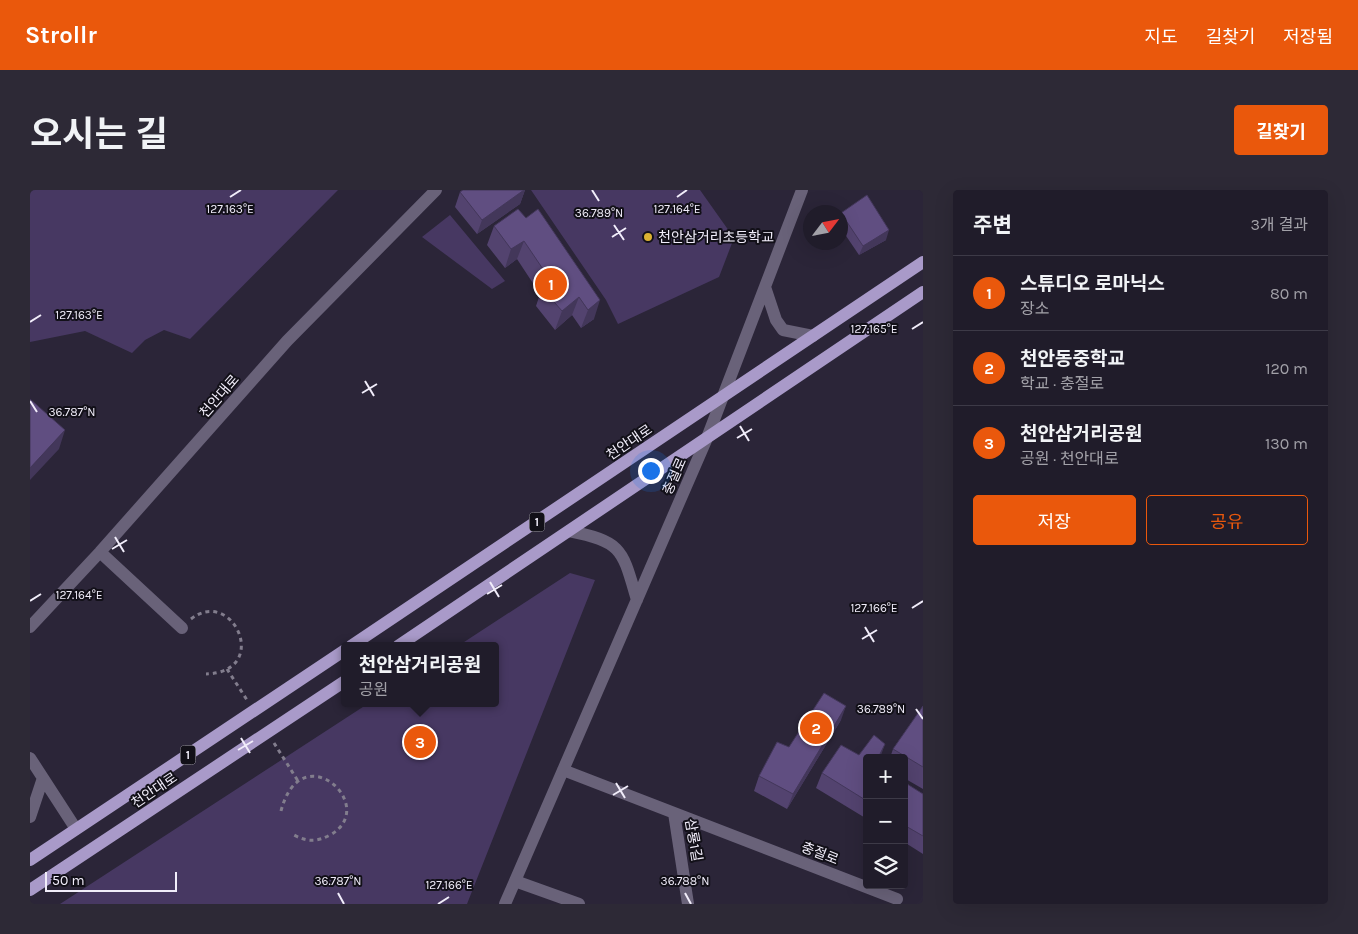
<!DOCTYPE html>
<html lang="ko">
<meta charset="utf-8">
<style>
body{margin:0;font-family:Karla,"Noto Sans KR",sans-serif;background:#2d2936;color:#f1f3f6}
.controls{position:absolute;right:15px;bottom:15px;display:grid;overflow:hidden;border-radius:5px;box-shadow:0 5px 20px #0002}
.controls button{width:45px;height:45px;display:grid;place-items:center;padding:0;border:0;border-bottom:1px solid #3d3a47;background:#201c2a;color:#f1f3f6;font:25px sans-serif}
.compass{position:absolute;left:773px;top:15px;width:45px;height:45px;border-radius:50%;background:#201c2a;box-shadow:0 5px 20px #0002;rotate:58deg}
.scale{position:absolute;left:15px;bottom:12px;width:132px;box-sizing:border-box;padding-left:5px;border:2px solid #f1edfa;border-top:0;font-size:14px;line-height:18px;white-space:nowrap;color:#f1edfa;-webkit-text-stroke:4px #121018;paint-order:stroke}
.you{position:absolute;left:620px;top:280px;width:18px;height:18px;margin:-12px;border:4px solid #fff;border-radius:50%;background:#1a73e8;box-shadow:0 0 0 8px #1a73e833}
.badge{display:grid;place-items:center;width:32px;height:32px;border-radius:50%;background:#ea580c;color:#fff;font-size:16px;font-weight:700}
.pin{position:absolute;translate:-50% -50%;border:2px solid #fff;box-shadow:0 1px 5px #0006}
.popup{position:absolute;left:311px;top:452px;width:158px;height:65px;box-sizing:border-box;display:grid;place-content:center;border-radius:5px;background:#201c2a;filter:drop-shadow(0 1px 4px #0005);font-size:16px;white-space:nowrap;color:#a2a1a8}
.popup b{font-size:19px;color:#f1f3f6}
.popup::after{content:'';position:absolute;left:50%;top:100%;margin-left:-10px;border:10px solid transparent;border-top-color:#201c2a}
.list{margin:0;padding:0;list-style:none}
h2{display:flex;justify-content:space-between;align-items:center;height:65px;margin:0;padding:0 20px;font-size:21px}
h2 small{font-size:16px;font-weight:400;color:#a2a1a8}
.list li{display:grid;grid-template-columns:32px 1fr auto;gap:15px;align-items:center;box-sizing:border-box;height:75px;padding:0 20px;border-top:1px solid #3d3a47}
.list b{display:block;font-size:19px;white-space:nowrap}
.list p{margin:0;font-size:16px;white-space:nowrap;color:#a2a1a8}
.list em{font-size:16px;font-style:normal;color:#a2a1a8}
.actions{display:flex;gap:10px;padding:15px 20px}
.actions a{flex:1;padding:11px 0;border:1px solid #ea580c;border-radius:5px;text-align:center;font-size:18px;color:#ea580c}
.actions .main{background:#ea580c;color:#fff}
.icon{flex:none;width:28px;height:28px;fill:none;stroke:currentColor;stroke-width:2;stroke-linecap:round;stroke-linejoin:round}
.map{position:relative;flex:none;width:893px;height:714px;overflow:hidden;border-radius:5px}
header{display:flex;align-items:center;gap:30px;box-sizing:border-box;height:70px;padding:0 25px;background:#ea580c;color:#fff}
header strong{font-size:24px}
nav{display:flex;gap:28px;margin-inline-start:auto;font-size:18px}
.intro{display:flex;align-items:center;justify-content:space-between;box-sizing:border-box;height:120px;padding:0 30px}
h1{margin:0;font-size:35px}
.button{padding:12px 22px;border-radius:5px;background:#ea580c;color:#fff;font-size:18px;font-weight:700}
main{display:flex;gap:30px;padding:0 30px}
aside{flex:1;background:#201c2a;border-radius:5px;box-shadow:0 5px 20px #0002}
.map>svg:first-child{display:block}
.green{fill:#473862}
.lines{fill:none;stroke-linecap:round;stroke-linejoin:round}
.path{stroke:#827d8d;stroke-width:3;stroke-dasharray:4 4;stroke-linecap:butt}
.minor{stroke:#696279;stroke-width:12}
.major{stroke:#a99ac9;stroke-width:12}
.wall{fill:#53436f}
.shaded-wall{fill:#43375a}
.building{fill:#604e81;stroke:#43375a}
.ticks{fill:none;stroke:#f1edfa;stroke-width:2}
.poi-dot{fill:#dcb233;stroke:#121018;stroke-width:2}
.labels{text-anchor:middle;stroke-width:4;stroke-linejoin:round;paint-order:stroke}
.shield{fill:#121018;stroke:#aeabb6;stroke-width:1}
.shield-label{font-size:12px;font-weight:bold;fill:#f1edfa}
.poi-label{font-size:14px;fill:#f1edfa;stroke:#121018;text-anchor:start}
.street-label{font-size:14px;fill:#f1edfa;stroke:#121018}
.ticks-label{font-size:12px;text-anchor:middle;fill:#f1edfa;stroke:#121018;stroke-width:4;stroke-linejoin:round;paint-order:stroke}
</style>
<header>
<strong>Strollr</strong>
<nav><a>지도</a><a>길찾기</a><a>저장됨</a></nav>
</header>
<div class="intro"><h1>오시는 길</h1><a class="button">길찾기</a></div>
<main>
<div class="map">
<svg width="893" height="714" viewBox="0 0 893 714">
<rect width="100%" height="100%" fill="#2b2538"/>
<path class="green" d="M 0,0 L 308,0 L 160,149 L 134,140 L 115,150 L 102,163 L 55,141 L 0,152 Z
M 501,0 L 670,0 L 704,48 L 689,87 L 588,134 L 576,110 Z
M 420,25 L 475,91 L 462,99 L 392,47 Z
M 540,383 L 565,390 L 437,714 L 30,714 L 339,513 L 465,513 L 465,456 L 428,456 Z"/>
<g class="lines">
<path class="path" d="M 161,429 C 203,396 242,482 176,484
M 197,479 L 217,510
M 244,553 L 268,591
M 251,621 C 271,543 351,617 300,645 C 287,652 277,652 264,645"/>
<path class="minor" d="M 735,97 L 746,130 L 753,140 L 783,146
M 539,341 C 593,352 592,359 607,410
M 70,362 L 152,438
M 0,437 L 70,362 L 257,151 L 406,0
M 0,568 L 46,639
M 533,580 L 867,709
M 644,623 L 658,714
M 0,627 L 13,588
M 485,691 L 549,714
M 475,714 L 677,248 L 772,0"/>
<path class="major" d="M 321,456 L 893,72
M 368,456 L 893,102
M 0,670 L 315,460
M 0,700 L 315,491"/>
</g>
<path class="wall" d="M 433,0 L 495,0 L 490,14 L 447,44 L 425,17 L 430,2 Z
M 811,23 L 856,50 L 829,65 L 810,37 Z
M 496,28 L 564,129 L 551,138 L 542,125 L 525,140 L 506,116 L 510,104 L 487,69 L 475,78 L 457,55 L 464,36 Z
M 893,516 L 893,599 L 874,588 L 874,568 L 860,568 L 863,559 Z
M 811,530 L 757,619 L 724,601 L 729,586 L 759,557 Z
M 829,565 L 837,568 L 837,629 L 786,598 L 792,583 Z
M 874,592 L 893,604 L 893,664 L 874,652 Z"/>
<path class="shaded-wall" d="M 494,0 L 495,0 L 490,14 L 447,44 L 452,30 Z
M 859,40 L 856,50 L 829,65 L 833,56 Z
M 494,51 L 487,69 L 475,78 L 481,59 Z
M 549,107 L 542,125 L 525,140 L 532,121 Z
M 570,110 L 564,129 L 551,138 L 558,120 Z
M 35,240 L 29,259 L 0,290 L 0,278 Z
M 816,516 L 811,530 L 757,619 L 763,604 Z
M 855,554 L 850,568 L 848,568 Z"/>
<path class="building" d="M 433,0 L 494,0 L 452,30 L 430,2 Z
M 837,5 L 859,40 L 833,56 L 811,23 Z
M 488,19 L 496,28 L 508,19 L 570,110 L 558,120 L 549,107 L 532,121 L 512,98 L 521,91 L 494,51 L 481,59 L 464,36 Z
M 0,209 L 35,240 L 0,278 Z
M 794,503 L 816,516 L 763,604 L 729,586 L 747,552 L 759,557 Z
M 893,516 L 893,577 L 863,559 Z
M 844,545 L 855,554 L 848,568 L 837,568 L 837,611 L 792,583 L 811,555 L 829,565 Z
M 874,592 L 893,604 L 893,646 L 874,635 Z"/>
<path class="ticks" d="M 562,0 L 569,11M 200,7 L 211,0M 647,7 L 657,0M 584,35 L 594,50M 582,47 L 596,38M 0,132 L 11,125M 882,139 L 893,132M 335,191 L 344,206M 332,203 L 347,194M 0,211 L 7,222M 710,236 L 719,251M 707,248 L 722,239M 85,347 L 94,362M 82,359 L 97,350M 460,392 L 469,407M 457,404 L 472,395M 0,411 L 11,404M 882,418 L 893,411M 835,437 L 844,452M 832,449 L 847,440M 886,519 L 893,529M 211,548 L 220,563M 208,560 L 223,551M 586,593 L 595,608M 583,605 L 598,596M 308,703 L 314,714M 655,703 L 661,714M 408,714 L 419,707"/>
<circle class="poi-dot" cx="618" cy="47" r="5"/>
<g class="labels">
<g class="shield">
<rect x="499.5" y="322.5" width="15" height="19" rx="4"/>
<rect x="150.5" y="555.5" width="15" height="19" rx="4"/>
</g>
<g class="shield-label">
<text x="507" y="336">1</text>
<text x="158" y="569">1</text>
</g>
<g class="poi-label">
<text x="628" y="52">천안삼거리초등학교</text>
</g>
<g class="street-label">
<text transform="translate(189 206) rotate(-49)" y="5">천안대로</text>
<text transform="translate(599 252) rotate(-34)" y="5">천안대로</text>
<text transform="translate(644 286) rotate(-66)" y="5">충절로</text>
<text transform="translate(124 600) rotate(-34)" y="5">천안대로</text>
<text transform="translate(664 650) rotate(80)" y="5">삼룡1길</text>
<text transform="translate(790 663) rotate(21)" y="5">충절로</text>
</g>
</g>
<g class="ticks-label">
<text x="200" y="23">127.163°E</text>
<text x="647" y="23">127.164°E</text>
<text x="569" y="27">36.789°N</text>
<text x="49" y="129">127.163°E</text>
<text x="844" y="143">127.165°E</text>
<text x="42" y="226">36.787°N</text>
<text x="49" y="409">127.164°E</text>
<text x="844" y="422">127.166°E</text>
<text x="851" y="523">36.789°N</text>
<text x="308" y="695">36.787°N</text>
<text x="655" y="695">36.788°N</text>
<text x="419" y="699">127.166°E</text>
</g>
</svg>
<div class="controls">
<button>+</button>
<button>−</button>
<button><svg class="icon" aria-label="layers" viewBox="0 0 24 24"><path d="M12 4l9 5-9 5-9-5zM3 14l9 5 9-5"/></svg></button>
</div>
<svg class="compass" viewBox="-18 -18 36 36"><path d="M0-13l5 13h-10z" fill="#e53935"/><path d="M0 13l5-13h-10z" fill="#a2a1a8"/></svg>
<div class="scale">50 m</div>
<div class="you"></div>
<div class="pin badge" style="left:521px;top:94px">1</div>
<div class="pin badge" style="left:786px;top:538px">2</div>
<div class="pin badge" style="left:390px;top:552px">3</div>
<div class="popup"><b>천안삼거리공원</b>공원</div>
</div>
<aside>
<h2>주변<small>3개 결과</small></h2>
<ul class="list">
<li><span class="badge">1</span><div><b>스튜디오 로마닉스</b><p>장소</p></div><em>80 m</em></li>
<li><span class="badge">2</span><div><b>천안동중학교</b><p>학교 · 충절로</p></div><em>120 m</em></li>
<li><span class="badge">3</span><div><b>천안삼거리공원</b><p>공원 · 천안대로</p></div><em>130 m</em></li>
</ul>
<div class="actions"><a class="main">저장</a><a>공유</a></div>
</aside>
</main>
